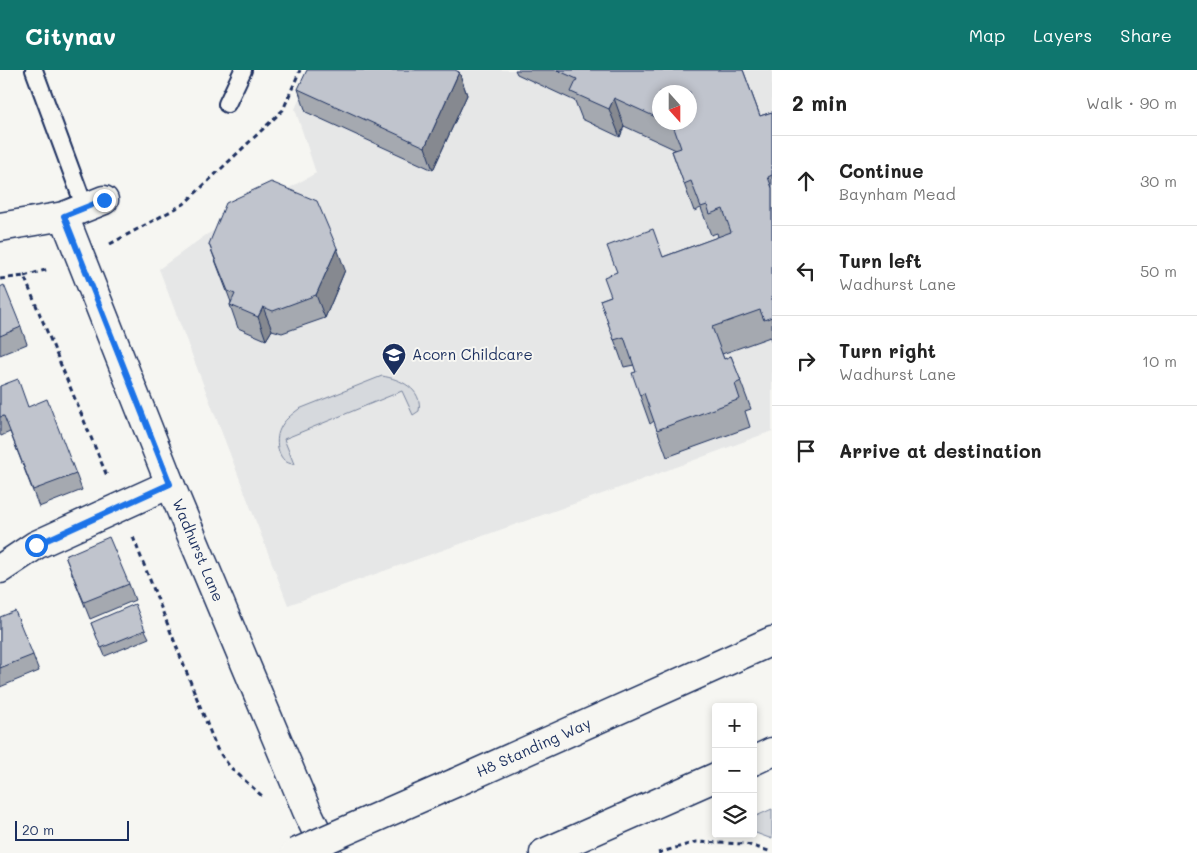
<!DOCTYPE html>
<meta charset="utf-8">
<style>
body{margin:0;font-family:Mali,sans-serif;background:#f6f6f6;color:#222}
.controls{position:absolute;right:15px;bottom:15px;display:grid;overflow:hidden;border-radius:5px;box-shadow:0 2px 8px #0003}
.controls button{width:45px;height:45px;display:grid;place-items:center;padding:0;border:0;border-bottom:1px solid #e0e0e0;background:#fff;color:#222;font:25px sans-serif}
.compass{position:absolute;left:652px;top:15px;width:45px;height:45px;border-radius:50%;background:#fff;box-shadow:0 2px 8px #0003;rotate:159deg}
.scale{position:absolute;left:15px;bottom:12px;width:114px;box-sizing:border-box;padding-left:5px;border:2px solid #1b2f5e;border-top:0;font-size:14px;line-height:18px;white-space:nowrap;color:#1b2f5e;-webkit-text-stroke:4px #f6f6f2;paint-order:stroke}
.stop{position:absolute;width:15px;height:15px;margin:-11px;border:4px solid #1a73e8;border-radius:50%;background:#fff}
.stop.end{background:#1a73e8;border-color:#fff;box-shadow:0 1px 5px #0008}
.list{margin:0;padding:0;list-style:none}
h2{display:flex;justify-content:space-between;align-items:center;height:65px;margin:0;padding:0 20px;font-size:21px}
h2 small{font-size:16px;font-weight:400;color:#767676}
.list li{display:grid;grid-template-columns:32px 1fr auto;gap:15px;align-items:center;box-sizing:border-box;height:90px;padding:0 20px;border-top:1px solid #e0e0e0}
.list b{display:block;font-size:19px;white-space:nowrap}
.list p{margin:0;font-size:16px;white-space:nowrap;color:#767676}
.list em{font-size:16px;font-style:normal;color:#767676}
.icon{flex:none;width:28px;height:28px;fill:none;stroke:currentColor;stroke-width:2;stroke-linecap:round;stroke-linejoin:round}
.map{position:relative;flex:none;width:772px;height:783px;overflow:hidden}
header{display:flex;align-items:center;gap:30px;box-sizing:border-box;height:70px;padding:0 25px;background:#0f766e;color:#fff}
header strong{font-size:24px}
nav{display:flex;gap:28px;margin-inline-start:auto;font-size:18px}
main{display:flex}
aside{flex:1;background:#fff}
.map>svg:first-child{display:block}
.built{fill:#e6e7e7;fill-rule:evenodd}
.green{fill:#d6d9dd;stroke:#78849e}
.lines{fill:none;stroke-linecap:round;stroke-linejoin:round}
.lane-casing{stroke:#1b2f5e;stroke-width:20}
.street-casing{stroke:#1b2f5e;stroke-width:31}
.highway-casing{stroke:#1b2f5e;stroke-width:31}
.path{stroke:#1b2f5e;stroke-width:3;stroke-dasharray:5 4;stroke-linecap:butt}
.lane{stroke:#f6f6f2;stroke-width:16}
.street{stroke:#f6f6f2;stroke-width:28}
.highway{stroke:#f6f6f2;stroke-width:28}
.highway-bridge-casing{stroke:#1b2f5e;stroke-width:31;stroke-linecap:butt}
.highway-bridge{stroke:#f6f6f2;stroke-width:28}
.wall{fill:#a5a9b0;stroke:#1b2f5e;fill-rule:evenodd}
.shaded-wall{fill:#868990;stroke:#1b2f5e}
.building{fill:#c0c4cd;stroke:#1b2f5e}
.route{stroke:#1a73e8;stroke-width:6}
.labels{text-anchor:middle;stroke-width:4;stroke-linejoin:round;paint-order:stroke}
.poi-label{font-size:15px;fill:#1b2f5e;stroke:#f6f6f2;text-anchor:start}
.street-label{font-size:15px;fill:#1b2f5e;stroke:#f6f6f2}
</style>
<header>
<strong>Citynav</strong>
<nav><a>Map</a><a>Layers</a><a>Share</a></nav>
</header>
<main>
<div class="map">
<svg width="772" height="783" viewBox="0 0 772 783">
<rect width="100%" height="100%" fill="#f6f6f2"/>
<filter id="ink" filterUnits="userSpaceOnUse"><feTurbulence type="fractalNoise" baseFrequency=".02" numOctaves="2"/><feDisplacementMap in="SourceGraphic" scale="10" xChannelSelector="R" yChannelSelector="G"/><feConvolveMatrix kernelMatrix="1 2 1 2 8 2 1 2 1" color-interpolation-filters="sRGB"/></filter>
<g filter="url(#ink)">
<path class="built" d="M 312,0 L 772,0 L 772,361 L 633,413 L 288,535 L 159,199 L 206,165 L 316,103 L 295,39 ZM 660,22 L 690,22 L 690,52 L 660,52 Z"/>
<path class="green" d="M 382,306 C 400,309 423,319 419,341 L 413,345 L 402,321 L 284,369 L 294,394 C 278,394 274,371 280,359 C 284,350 291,345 299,339 Z
M 772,739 L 772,769 L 753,762 L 754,747 Z"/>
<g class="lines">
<defs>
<path id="lane" d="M 34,0 L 85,138
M 227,34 L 243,0"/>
<g id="street">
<path id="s1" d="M 64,146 L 170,414 L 307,741 L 327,783"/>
<path d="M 0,157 L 64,146 L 104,130"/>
<path d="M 0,499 L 36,475 L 170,414"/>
</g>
<g id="highway">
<path d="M 753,691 L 772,682"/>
<path id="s2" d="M 457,712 L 772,571"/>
<path d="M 544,783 L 716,707"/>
</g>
</defs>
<use href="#lane" class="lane-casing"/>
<use href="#street" class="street-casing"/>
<use href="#highway" class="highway-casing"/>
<path class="path" d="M 110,174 L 184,134 L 283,40 L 300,0
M 24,206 L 49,199
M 0,209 L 24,206 L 107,406
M 133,467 L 217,679 L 230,697 L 262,726
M 658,783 L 696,772 L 746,774 L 772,782"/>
<use href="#lane" class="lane"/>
<use href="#street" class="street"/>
<use href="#highway" class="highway"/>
<defs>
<path id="highway-bridge" d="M 295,783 L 457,712"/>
</defs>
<use href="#highway-bridge" class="highway-bridge-casing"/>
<use href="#highway-bridge" class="highway-bridge"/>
</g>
<path class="wall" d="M 515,0 L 743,0 L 760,46 L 772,42 L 772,273 L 770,267 L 722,284 L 724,289 L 731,286 L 751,339 L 745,341 L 750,357 L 667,387 L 654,351 L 650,354 L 640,326 L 636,302 L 634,295 L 624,297 L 600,230 L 611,226 L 663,187 L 718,167 L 717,163 L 711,165 L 701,138 L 694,141 L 672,81 L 676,80 L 624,56 L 620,67 L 582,49 L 575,31 L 517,4 ZM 660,22 L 690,52 L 660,52 Z
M 459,2 L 467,25 L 433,100 L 306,42 L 298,19 Z
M 209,174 L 345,200 L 325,248 L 282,263 L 272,260 L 266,270 L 238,258 L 230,235 L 231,232 Z
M 0,217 L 21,257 L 27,274 L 0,285 Z
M 0,316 L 28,337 L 76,404 L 82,420 L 39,437 L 10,362 L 1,366 L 0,364 Z
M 65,486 L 129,514 L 135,530 L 90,549 Z
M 0,547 L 33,585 L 39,601 L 0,617 Z
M 91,553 L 145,560 L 149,568 L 105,586 Z"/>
<path class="shaded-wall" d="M 459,2 L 467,25 L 433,100 L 425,77 Z
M 614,28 L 624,56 L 620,67 L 609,39 Z
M 337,178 L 345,200 L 325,248 L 316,225 Z
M 263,237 L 272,260 L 266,270 L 258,247 Z"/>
<path class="building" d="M 307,0 L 455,0 L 459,2 L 425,77 L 298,19 Z
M 557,0 L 743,0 L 760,46 L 772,42 L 772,105 L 768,107 L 772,118 L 772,247 L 764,250 L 760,240 L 712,257 L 724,289 L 731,286 L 741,311 L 735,314 L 740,329 L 657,360 L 644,323 L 640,326 L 632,303 L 636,302 L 624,267 L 614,270 L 600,230 L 611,226 L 604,207 L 617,202 L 607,176 L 653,159 L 663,187 L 731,162 L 723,139 L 710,144 L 707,135 L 701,137 L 691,111 L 684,114 L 672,81 L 681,78 L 673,55 L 667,52 L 690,52 L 690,22 L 660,22 L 660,49 L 614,28 L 609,39 L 571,22 L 577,9 Z
M 271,112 L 317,131 L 337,178 L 316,225 L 273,241 L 263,237 L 258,247 L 230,235 L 235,224 L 228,221 L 209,174 L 226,133 Z
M 4,215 L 21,257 L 0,266 L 0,217 Z
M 18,309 L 28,337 L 47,329 L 76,404 L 33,420 L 4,346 L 0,347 L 0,316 Z
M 109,467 L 129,514 L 84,532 L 65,486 Z
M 135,534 L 145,560 L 101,578 L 91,553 Z
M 15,541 L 33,585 L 0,598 L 0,547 Z"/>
</g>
<g class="lines" filter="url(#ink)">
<path class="route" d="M 36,475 L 170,414 L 64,146 L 104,130"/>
</g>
<defs>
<symbol id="school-pin" viewBox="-11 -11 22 30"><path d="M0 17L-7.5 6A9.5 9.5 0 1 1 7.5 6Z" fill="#1b2f5e" stroke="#f6f6f2"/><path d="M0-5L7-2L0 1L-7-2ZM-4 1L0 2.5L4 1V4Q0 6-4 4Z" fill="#fff"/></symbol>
</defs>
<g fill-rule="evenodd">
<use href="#school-pin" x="380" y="271" width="28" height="38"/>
</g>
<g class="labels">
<g class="poi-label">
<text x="412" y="290">Acorn Childcare</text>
</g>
<g class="street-label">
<text dy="5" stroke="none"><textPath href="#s1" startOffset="360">Wadhurst Lane</textPath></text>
<text dy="5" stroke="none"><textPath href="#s2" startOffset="84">H8 Standing Way</textPath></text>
</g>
</g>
</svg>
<div class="controls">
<button>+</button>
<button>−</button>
<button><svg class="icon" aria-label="layers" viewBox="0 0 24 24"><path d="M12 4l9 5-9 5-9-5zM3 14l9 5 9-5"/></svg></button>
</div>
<svg class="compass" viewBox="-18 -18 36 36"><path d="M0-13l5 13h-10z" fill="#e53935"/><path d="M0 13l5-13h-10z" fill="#767676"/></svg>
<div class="scale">20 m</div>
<div class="stop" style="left:36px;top:475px"></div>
<div class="stop end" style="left:104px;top:130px"></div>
</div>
<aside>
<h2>2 min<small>Walk · 90 m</small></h2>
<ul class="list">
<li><svg class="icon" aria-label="ahead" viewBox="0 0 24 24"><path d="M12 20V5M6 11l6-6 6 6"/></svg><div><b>Continue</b><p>Baynham Mead</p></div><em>30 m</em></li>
<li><svg class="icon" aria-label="left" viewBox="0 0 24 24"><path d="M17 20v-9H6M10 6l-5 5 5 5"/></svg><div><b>Turn left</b><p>Wadhurst Lane</p></div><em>50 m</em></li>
<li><svg class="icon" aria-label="right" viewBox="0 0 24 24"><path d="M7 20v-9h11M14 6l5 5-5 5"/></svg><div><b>Turn right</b><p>Wadhurst Lane</p></div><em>10 m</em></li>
<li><svg class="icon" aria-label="arrive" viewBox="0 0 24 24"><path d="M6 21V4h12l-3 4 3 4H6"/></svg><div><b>Arrive at destination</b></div></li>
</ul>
</aside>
</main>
